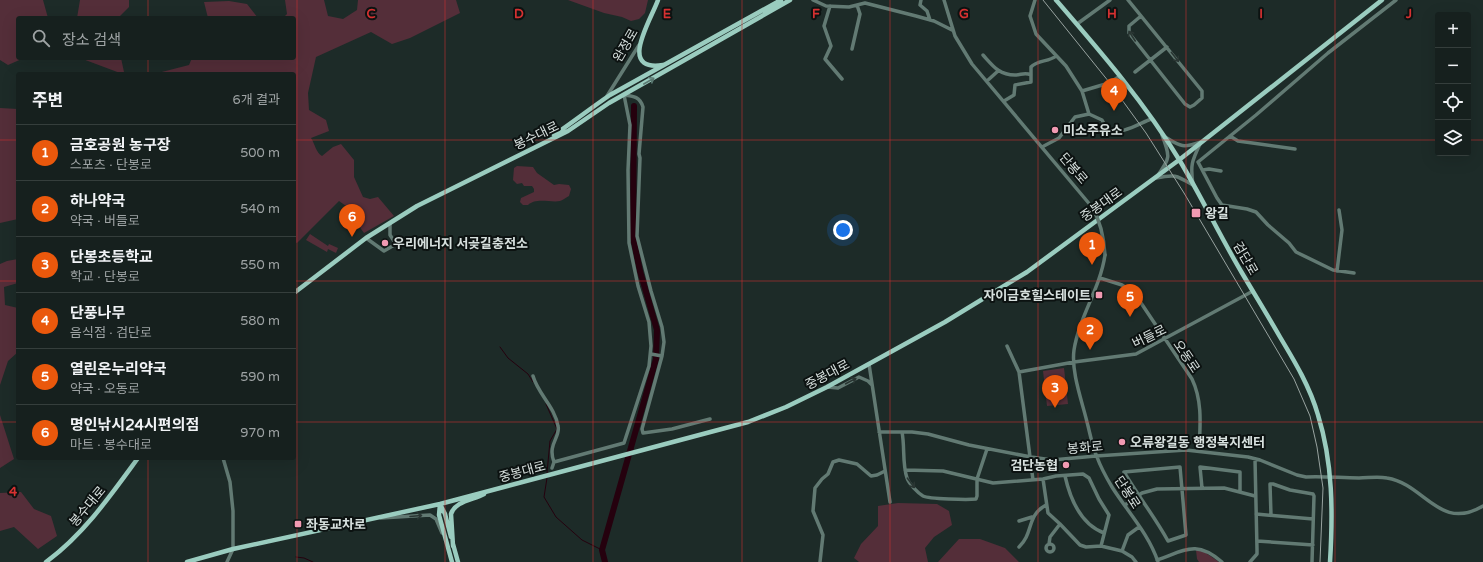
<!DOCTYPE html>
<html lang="ko">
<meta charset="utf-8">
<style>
body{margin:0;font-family:"Varela Round","Noto Sans KR",sans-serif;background:#1f2827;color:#f1f3f6}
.controls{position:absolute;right:12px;top:12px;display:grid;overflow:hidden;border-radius:4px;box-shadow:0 4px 16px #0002}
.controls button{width:36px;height:36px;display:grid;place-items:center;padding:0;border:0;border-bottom:1px solid #353e3c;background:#16201e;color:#f1f3f6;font:20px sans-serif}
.you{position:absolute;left:843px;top:230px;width:14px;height:14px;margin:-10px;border:3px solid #fff;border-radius:50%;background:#1a73e8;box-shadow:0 0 0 6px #1a73e833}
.badge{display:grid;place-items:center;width:26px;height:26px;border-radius:50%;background:#ea580c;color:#fff;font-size:13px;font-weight:700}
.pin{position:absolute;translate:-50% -33px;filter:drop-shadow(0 1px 2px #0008)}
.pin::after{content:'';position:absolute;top:21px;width:14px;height:12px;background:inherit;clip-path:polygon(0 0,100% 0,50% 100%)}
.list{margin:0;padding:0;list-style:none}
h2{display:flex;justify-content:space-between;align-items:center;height:52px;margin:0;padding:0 16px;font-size:17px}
h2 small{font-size:13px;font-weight:400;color:#9ea3a4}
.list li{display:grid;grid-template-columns:26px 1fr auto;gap:12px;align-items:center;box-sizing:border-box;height:56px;padding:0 16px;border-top:1px solid #353e3c}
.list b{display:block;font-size:15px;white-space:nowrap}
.list p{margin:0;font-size:13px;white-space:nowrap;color:#9ea3a4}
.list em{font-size:13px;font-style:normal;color:#9ea3a4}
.icon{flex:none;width:22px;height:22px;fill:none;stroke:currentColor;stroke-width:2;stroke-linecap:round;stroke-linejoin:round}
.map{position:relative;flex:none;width:1483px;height:562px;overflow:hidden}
.search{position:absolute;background:#16201e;box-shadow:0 4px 16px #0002;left:16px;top:16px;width:280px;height:44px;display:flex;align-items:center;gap:10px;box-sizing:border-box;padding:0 14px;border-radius:4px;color:#9ea3a4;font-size:15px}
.panel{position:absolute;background:#16201e;box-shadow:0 4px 16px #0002;left:16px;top:72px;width:280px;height:388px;border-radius:4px}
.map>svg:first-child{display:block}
.green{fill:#542e39}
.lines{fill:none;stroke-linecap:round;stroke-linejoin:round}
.stream{stroke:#25010e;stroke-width:1}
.river{stroke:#25010e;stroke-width:6}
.minor{stroke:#627a73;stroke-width:3.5}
.major{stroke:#9accbf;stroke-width:4.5}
.tram{stroke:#98a3a0;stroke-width:1}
.minor-bridge{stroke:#627a73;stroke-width:3.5}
.oneway{stroke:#2a3633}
.oneway2{stroke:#5a7871}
.grid{fill:none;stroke:#d63131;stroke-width:1;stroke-opacity:0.55}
.poi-dot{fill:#f19ab2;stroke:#0c1211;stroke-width:1.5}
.labels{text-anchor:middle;stroke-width:4;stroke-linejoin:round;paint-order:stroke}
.street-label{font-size:13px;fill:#d7e0de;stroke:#0c1211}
.poi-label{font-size:13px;font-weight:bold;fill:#d7e0de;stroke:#0c1211;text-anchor:start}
.grid-label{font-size:13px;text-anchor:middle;font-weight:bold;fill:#d63131;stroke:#0c1211;stroke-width:4;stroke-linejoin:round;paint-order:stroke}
</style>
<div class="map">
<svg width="1483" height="562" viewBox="0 0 1483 562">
<rect width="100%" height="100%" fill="#1d2b28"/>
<path class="green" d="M 0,0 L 43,0 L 48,18 L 18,18 L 18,58 L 24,58 L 8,65 L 0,60 Z
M 80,0 L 129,0 L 129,7 L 118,18 L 77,18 Z
M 285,0 L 324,0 L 328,16 L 343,19 L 357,10 L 358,0 L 456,0 L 460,13 L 410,38 L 392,44 L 371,32 L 316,57 L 308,93 L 309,110 L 326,120 L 329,131 L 311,138 C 315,144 316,153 322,156 L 333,147 L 341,144 L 354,160 L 354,177 L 363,197 L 370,199 L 378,197 L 394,216 L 364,233 L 353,218 L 356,213 L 339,201 L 297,243 L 294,242 L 294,74 L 154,74 L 189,65 L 192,58 L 294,58 L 294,18 L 283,18 L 287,14 Z
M 568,0 L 648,0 L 645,13 L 639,19 L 631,21 L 622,17 L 604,13 Z
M 229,1 L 247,4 L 258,18 L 208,18 L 204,2 Z
M 80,58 L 121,58 L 124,72 L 139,74 L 120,73 Z
M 0,108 L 18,109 L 18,219 L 0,223 Z
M 517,166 L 533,167 L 537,173 L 554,185 L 559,184 L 569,185 L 571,189 L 569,196 C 567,197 563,200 560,201 C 551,203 536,197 528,205 L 523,205 L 520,202 L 521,198 L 534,192 L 534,189 L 532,186 L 524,186 L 522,183 L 517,184 L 513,180 L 514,168 Z
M 310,234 L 328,246 L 329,244 L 338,248 L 336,253 L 328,249 L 327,252 L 306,240 Z
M 18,259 L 18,283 L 4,287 L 5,305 L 18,308 L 18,352 L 8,361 L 0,385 L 0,264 L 7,261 Z
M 1064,368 L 1068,404 L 1047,406 L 1043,371 Z
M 0,415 L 14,459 L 0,468 Z
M 21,492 L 34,509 L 51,516 L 57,536 L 38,549 L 14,527 L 0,531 L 0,493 Z
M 898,503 L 937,504 L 949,511 L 952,525 L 934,537 L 925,548 L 928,562 L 859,562 L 854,558 L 861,544 L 878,526 L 878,506 Z
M 959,539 L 980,539 L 1005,548 L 1019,562 L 938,562 Z
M 1196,550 L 1203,551 L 1219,562 L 1199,562 L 1197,559 Z"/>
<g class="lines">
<path class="stream" d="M 500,347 L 508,358 L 528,374 L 533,382
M 546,404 L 557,429 L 550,441 L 547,473
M 547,478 L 544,497 L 556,517 L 582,540 L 602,550
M 296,557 L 304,558 L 313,562"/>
<path class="river" d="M 605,562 L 602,550 L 656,359 L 657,330 L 640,271 L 633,237 L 634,106"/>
<path class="minor" d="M 813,0 L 826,6 L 849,7 L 865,3 L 916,16 L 934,21 L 952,30
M 921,0 L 920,5 L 927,11 L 930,20
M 944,0 L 955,36 L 972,64 L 1092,207
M 1035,0 L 1030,16 L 1036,34 L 1066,66 L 1082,91 L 1089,114 L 1102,120 L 1107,129 C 1121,136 1138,124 1151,119
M 1128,0 L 1202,91 L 1202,98 L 1194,105 L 1190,107 L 1185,104 L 1129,33 L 1129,26 L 1141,16
M 830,6 L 824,26 L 831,46 L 825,59 L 842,79
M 1077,24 L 1110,0
M 852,49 L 860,14 L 857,5
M 983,55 C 993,66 999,75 1015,75 C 1021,75 1025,72 1031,75
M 1135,72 L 1167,47
M 987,81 L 998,71
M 1082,91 L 1109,83 L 1120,76
M 607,96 L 639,45
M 1004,101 L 1014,95 L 1015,85 L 1031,82 L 1031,67 C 1037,60 1049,62 1056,56
M 1162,135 C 1180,146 1181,149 1201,142 C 1192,161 1190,164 1193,185 C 1176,175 1175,174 1156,178 C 1170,158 1171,158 1162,135 Z
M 1230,136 L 1238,141 L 1295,149
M 1042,147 L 1059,138 L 1075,117 L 1089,114
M 1203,170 L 1209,169 L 1221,171
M 366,238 L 384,251 L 396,244 L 390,235 L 390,223
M 1105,255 C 1100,289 1079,317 1074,350 C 1071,372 1082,401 1087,422 C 1090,433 1092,446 1097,457 C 1101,468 1106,477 1112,487 C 1127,511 1149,534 1158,562
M 1337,271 L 1342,230 L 1339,210
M 1354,273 L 1333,270 L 1296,252 L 1289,243 L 1268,225 L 1256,212 L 1247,209 L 1222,205 L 1217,198 L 1198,162 L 1256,115 L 1328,53 L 1396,0
M 1100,278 L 1122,285 L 1135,294 L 1192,379 C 1203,402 1200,427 1199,451
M 1007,346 L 1019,372 L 1033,480
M 662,356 L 642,429 L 643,433 L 672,429 L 710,419
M 869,364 L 890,502
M 1019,372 L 1074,362 L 1136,354 L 1253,291
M 533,376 C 538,394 555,407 558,426 C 561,437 547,444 554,462
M 827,387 L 838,388 L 859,377 L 868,381 L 872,385
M 879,432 L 912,432 L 928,434 L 969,445 L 1031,457 L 1052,460 L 1096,456 L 1186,450 L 1248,457 L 1260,460 L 1297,475 L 1306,477 C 1324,476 1341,478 1359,478 C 1368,478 1377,476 1387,478 C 1425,484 1439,532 1483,506
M 902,432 C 905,447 902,463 907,478 C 909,484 918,493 923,496 C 929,499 968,500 976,499 L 977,496 L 977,479 L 987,449
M 223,458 L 230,482 L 233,511 L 233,549 L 227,562
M 1180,467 L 1186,535 L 1168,541 C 1155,517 1138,496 1124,472 Z
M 552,468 L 554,462 L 624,443 L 649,366 L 651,346 L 649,322 L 638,286 L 629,243 L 628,170 L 630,125 L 624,95 C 634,96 640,97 643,107 L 639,154 L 640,158 L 637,236 L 651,291 L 662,327 L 664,342 L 662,356 L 651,354
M 905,470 L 943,471 L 993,483 L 1043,479 L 1056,476 L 1083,474 L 1089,478 L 1099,499 L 1109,515 L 1101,546
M 1065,476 C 1070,498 1080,524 1104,533
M 1043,479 L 1048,513 L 1060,524 L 1080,545 L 1086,547 L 1101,546 L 1122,551 L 1132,557 L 1136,562
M 1202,488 L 1200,467 L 1240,472 L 1240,492
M 1125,505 L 1142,493 L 1157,489 L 1224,488 L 1255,496
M 1256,514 L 1313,519
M 1271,515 L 1270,484 L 1273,484 L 1290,490 L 1313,494 L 1314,496 L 1312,562
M 381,518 L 430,515 L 436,519 L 442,533
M 1019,521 L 1032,517
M 1257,541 L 1313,545
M 1049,544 L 1050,537 L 1060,524
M1046 548a4 4 0 1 1 8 0a4 4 0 1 1-8 0Z
M 1019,547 C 1034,533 1026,516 1046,505
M 1122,551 L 1128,535 L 1139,527
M 1157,560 C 1186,550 1196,540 1222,562
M 820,562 L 823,535 L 813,511 L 815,488 L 822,479 L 828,474 L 833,462 L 839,460 L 857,464 L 871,476 L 877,475 L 885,471
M 1250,562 L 1257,554 L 1257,549 L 1255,459"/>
<path class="major" d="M 658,0 C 651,20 617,72 663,65
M 1056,0 C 1100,51 1145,103 1180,161 C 1202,198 1220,236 1242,273 C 1255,295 1268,316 1280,337 C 1295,362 1310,387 1318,415 C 1333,463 1333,513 1330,562
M 554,135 C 573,122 591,108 610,95 L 781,0
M 294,293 L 366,238 L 417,206 L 568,131 L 609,103 L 790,0
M 440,504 L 445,514 L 451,537
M 440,504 L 439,515 L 452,562
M 453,544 L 458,562
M 453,546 L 451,514 C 455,501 473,500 484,494
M 46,562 C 84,534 111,495 138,458
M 187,562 L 233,549 L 440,504 L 748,422 L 786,407 L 827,387 L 945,322 L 1027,272 L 1179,160 L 1382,0"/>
<path class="tram" d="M 1043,0 L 1109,82 L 1146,133 L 1184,193 L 1294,379 L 1310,416 L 1317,447 L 1323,488 L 1320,562"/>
<path class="minor-bridge" d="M 1092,207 C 1101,222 1104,239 1105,255"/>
</g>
<defs><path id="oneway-shaft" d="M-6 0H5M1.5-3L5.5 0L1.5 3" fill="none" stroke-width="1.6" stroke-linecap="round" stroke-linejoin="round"/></defs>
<g class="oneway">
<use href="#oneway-shaft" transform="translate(1132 36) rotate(-123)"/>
<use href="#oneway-shaft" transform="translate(1175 57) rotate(52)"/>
<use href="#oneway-shaft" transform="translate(851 381) rotate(-28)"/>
<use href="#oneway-shaft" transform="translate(911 483) rotate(53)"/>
<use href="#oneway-shaft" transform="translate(416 516) rotate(-5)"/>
</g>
<use class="oneway2" href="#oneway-shaft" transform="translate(649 81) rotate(-30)"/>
<path class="grid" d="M 148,0 L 148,18M 297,0 L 297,562M 445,0 L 445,562M 593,0 L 593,562M 742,0 L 742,562M 890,0 L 890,562M 1038,0 L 1038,562M 1186,0 L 1186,562M 1335,0 L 1335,562M 148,58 L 148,74M 0,140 L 18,140M 294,140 L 1438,140M 1468,140 L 1483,140M 0,281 L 18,281M 294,281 L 1483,281M 0,422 L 18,422M 294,422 L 1483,422M 148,458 L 148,562"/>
<g class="poi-dot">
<circle cx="1055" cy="130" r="4"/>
<rect x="1191" y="208" width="10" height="10" rx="2"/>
<circle cx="385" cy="243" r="4"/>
<rect x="1095" y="291" width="8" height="8" rx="2"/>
<circle cx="1122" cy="442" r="4"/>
<circle cx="1066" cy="465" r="4"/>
<rect x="294" y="520" width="8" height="8" rx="2"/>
</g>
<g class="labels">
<g class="street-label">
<text transform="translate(625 45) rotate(-60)" y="5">완정로</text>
<text transform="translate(536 135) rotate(-26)" y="5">봉수대로</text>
<text transform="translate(1074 168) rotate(50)" y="5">단봉로</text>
<text transform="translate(1101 204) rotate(-36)" y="5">중봉대로</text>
<text transform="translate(1246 258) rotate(60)" y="5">검단로</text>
<text transform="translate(1149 336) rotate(-26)" y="5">버들로</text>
<text transform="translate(1187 356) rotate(56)" y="5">오동로</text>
<text transform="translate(827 374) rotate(-28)" y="5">중봉대로</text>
<text transform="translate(1085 447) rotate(-5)" y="5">봉화로</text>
<text transform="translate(522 471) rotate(-15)" y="5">중봉대로</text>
<text transform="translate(1128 492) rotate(57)" y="5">단봉로</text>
<text transform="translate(87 506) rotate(-50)" y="5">봉수대로</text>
</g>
<g class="poi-label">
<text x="1063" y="135">미소주유소</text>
<text x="1205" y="218">왕길</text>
<text x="393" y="248">우리에너지 서곶길충전소</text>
<text x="1091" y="300" text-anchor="end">자이금호힐스테이트</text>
<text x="1130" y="447">오류왕길동 행정복지센터</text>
<text x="1058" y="470" text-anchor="end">검단농협</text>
<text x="306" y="529">좌동교차로</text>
</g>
</g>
<g class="grid-label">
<text x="371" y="18">C</text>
<text x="519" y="18">D</text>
<text x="667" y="18">E</text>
<text x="816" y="18">F</text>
<text x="964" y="18">G</text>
<text x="1112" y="18">H</text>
<text x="1261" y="18">I</text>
<text x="1409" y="18">J</text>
<text x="13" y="496">4</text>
</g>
</svg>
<div class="controls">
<button>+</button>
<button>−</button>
<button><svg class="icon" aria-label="locate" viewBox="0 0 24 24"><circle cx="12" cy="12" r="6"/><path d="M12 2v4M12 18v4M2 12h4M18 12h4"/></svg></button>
<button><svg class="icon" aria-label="layers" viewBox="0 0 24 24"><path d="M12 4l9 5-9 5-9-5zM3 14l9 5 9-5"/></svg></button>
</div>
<div class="you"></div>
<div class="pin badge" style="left:1092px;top:265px">1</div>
<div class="pin badge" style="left:1090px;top:350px">2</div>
<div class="pin badge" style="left:1055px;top:408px">3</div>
<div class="pin badge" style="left:1114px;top:111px">4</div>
<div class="pin badge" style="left:1130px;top:317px">5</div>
<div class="pin badge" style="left:352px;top:237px">6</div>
<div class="search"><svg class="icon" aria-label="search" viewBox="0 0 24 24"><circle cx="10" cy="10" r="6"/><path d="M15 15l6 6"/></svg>장소 검색</div>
<section class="panel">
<h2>주변<small>6개 결과</small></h2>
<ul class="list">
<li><span class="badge">1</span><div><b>금호공원 농구장</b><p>스포츠 · 단봉로</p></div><em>500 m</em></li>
<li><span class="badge">2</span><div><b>하나약국</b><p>약국 · 버들로</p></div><em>540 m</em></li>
<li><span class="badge">3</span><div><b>단봉초등학교</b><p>학교 · 단봉로</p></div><em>550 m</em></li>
<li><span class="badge">4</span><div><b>단풍나무</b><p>음식점 · 검단로</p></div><em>580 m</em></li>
<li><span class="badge">5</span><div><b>열린온누리약국</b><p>약국 · 오동로</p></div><em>590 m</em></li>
<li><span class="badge">6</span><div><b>명인낚시24시편의점</b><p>마트 · 봉수대로</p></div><em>970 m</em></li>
</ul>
</section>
</div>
